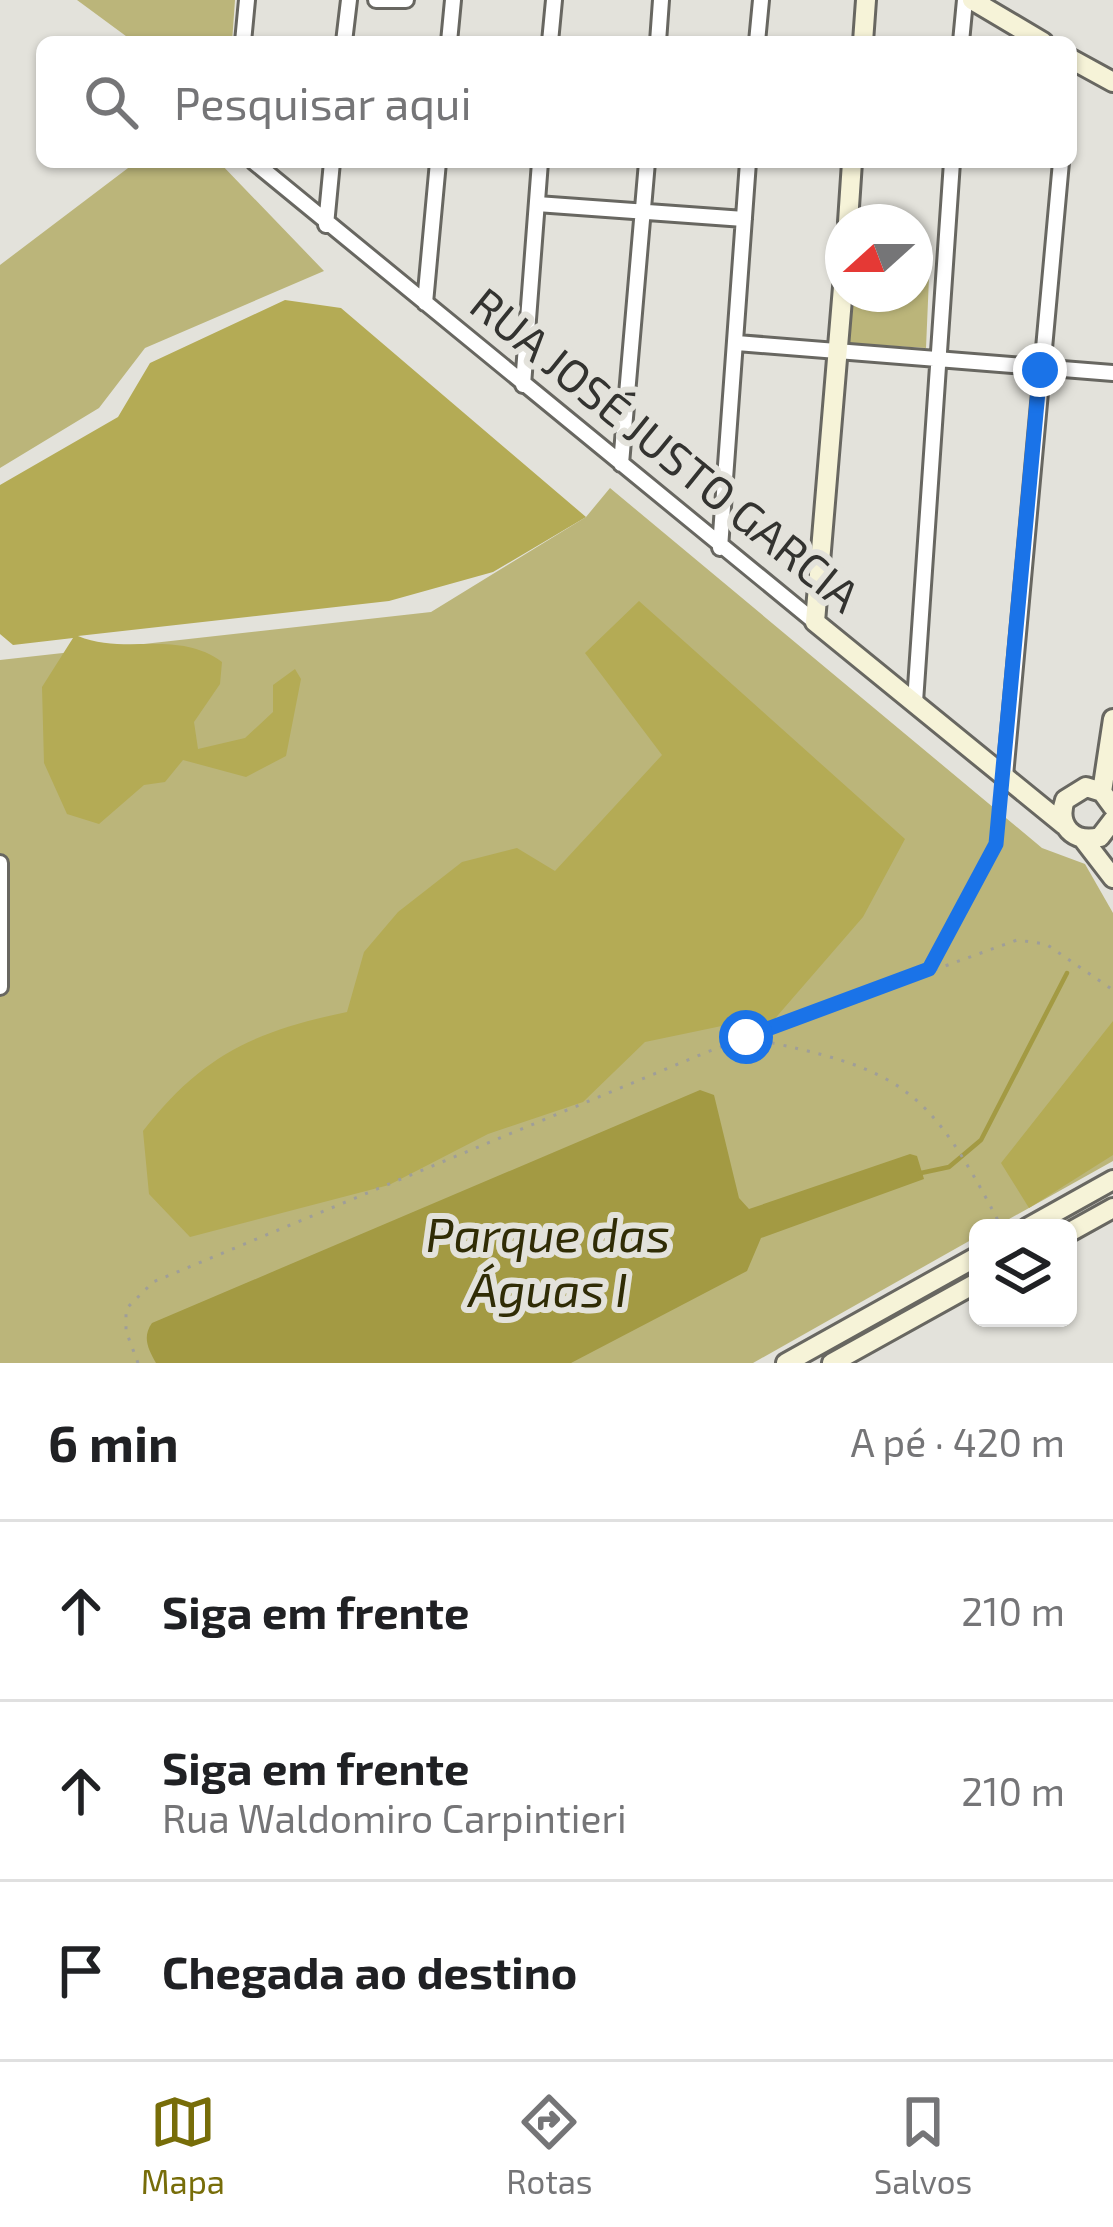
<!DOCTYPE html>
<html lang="pt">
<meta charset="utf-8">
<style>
body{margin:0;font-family:"Exo 2",sans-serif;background:#f6f6f6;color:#202124}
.controls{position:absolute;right:36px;bottom:36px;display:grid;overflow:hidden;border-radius:18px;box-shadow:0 3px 9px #0004}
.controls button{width:108px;height:108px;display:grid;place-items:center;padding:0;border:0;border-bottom:3px solid #e0e0e0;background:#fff;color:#202124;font:60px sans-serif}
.compass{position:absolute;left:825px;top:204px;width:108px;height:108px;border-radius:50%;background:#fff;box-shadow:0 3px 9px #0004;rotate:249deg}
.stop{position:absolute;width:36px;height:36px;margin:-27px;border:9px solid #1a73e8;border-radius:50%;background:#fff}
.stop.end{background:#1a73e8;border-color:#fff;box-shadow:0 3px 12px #0008}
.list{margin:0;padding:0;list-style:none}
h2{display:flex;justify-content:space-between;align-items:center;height:156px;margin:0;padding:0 48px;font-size:51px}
h2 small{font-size:39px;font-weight:400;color:#757577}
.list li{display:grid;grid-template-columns:78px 1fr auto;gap:36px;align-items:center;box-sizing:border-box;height:180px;padding:0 48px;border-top:3px solid #e0e0e0}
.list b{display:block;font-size:45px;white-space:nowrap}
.list p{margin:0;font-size:39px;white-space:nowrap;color:#757577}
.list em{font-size:39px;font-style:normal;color:#757577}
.icon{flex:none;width:66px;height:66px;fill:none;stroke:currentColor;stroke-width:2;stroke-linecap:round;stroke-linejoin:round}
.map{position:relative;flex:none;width:1113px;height:1363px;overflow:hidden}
.search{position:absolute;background:#fff;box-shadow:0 3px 9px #0004;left:36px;right:36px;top:36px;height:132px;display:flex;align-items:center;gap:30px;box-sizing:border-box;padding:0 42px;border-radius:18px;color:#757577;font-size:45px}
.sheet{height:696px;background:#fff}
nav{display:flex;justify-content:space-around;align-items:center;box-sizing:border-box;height:168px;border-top:3px solid #e0e0e0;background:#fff;font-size:33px;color:#757577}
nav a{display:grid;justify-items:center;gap:6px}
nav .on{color:#776d09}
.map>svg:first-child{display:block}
.green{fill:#bbb57a}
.forest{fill:#b4ab55}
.water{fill:#a39a43}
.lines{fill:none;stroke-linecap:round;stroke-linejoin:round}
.stream{stroke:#a39a43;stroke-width:4.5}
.street-casing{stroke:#686761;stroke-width:20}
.secondary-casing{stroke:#686761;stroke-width:24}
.path{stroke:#9f9e99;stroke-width:3;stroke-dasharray:3 9;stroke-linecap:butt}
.street{stroke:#fff;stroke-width:14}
.secondary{stroke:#f6f3d8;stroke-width:18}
.route{stroke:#1a73e8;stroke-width:15}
.labels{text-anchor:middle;stroke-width:12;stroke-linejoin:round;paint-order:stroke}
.street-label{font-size:45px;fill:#333330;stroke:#e3e2db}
.water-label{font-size:48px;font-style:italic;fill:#302c05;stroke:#e3e2db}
</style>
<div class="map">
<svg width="1113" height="1363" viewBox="0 0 1113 1363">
<rect width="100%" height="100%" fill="#e3e2db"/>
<path class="green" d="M 77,0 L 235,0 L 232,42 L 134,42 Z
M 136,162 L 219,162 L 324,271 L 145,348 L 99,408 L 0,468 L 0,265 Z
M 915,253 L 930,254 L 926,348 L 845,343 L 848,294 L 915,294 Z
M 610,488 L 1042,848 L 1085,864 L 1113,913 L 1113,1161 L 993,1228 L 978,1228 L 978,1236 L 753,1363 L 0,1363 L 0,660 L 431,612 L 586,517 Z"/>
<path class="forest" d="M 285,300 L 341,308 L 586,517 L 493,572 L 389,601 L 78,636 C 125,656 177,629 222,662 L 220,684 L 194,722 L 198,749 L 245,738 L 273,712 L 273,685 L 295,669 L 301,679 L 286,756 L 246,777 L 183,760 L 165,782 L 144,785 L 99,824 L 67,814 L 44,763 L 42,687 L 73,638 L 13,645 L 0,634 L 0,485 L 118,417 L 150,363 Z
M 639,601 L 905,839 L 863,917 L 772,1022 L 736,1023 L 645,1042 L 583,1102 L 488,1134 L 389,1185 L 190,1237 L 149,1194 L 143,1131 C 202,1055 255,1031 347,1012 L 364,952 L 398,912 L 462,862 L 517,848 L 555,871 L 662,755 L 585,653 Z
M 1113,1021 L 1113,1155 L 1029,1208 L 1001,1163 Z"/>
<path class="water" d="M 700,1090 L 714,1095 L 739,1198 L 749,1209 L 910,1154 L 917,1156 L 924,1179 L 761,1238 L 747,1271 L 571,1363 L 156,1363 C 148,1349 142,1337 152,1323 Z"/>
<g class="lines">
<path class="stream" d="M 921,1173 L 949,1167 L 981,1140 L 1067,973"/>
<defs>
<path id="street" d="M 376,0 L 406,0
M 243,42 L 247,0
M 344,42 L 349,0
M 449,42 L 453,0
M 550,42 L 554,0
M 658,42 L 661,0
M 757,42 L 761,0
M 961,42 L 965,0
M 254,162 L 815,622
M 537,204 L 744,219
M 326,225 L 332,162
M 425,303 L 438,162
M 737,343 L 1113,373
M 523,385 L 540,162
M 621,464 L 647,162
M 720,548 L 748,162
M 915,702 L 952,162
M 1005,776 L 1061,162
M 0,863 L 0,987"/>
<path id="secondary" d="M 972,0 L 1043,42
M 863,42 L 866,0
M 1071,59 L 1113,82
M 848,222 L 852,162
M 843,287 L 815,622 L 1064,825
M 1102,792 L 1113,719
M 1113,807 L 1102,792 L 1086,787 L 1065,800 C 1056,825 1073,844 1100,837 L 1113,820
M 1083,839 L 1113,878
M 1027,1228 L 1113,1180
M 1068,1233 L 1113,1208
M 786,1363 L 978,1256
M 832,1363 L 978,1282"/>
</defs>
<use href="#street" class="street-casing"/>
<use href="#secondary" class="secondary-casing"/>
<path class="path" d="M 930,967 L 996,844 L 1003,796
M 748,1038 C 903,1069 928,1086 1002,1228
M 138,1363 L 126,1331 L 126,1309 L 153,1282 L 707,1052 L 1017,940 L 1046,944 L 1113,990"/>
<use href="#street" class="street"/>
<use href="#secondary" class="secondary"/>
</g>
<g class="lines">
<path class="route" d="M 746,1037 L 929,969 L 996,844 L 1040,370"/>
</g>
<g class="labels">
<g class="street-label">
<text transform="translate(665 450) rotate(39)" y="16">RUA JOSÉ JUSTO GARCIA</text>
</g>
<g class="water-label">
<text x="548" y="1252">Parque das<tspan x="548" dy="55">Águas I</tspan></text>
</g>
</g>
</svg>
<div class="controls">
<button><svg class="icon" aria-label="layers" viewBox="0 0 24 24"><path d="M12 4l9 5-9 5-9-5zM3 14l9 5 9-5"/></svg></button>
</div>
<svg class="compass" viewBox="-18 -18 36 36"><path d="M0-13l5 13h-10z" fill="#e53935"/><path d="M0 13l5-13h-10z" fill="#757577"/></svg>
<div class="stop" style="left:746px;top:1037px"></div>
<div class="stop end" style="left:1040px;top:370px"></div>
<div class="search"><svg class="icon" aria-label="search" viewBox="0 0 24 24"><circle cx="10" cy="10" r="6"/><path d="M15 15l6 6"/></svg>Pesquisar aqui</div>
</div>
<section class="sheet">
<h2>6 min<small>A pé · 420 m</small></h2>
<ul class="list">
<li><svg class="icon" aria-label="ahead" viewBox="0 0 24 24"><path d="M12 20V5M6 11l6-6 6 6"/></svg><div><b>Siga em frente</b></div><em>210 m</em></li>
<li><svg class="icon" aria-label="ahead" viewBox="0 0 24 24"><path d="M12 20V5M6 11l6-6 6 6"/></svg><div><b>Siga em frente</b><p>Rua Waldomiro Carpintieri</p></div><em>210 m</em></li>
<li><svg class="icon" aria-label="arrive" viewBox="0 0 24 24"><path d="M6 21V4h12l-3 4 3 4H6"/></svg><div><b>Chegada ao destino</b></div></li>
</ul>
</section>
<nav>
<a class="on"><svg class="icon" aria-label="map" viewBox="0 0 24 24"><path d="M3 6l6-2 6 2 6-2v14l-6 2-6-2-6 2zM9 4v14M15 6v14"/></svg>Mapa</a>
<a><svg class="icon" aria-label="directions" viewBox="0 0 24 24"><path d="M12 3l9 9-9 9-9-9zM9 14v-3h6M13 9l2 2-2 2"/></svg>Rotas</a>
<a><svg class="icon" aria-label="saved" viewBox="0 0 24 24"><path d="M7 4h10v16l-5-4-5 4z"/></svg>Salvos</a>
</nav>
